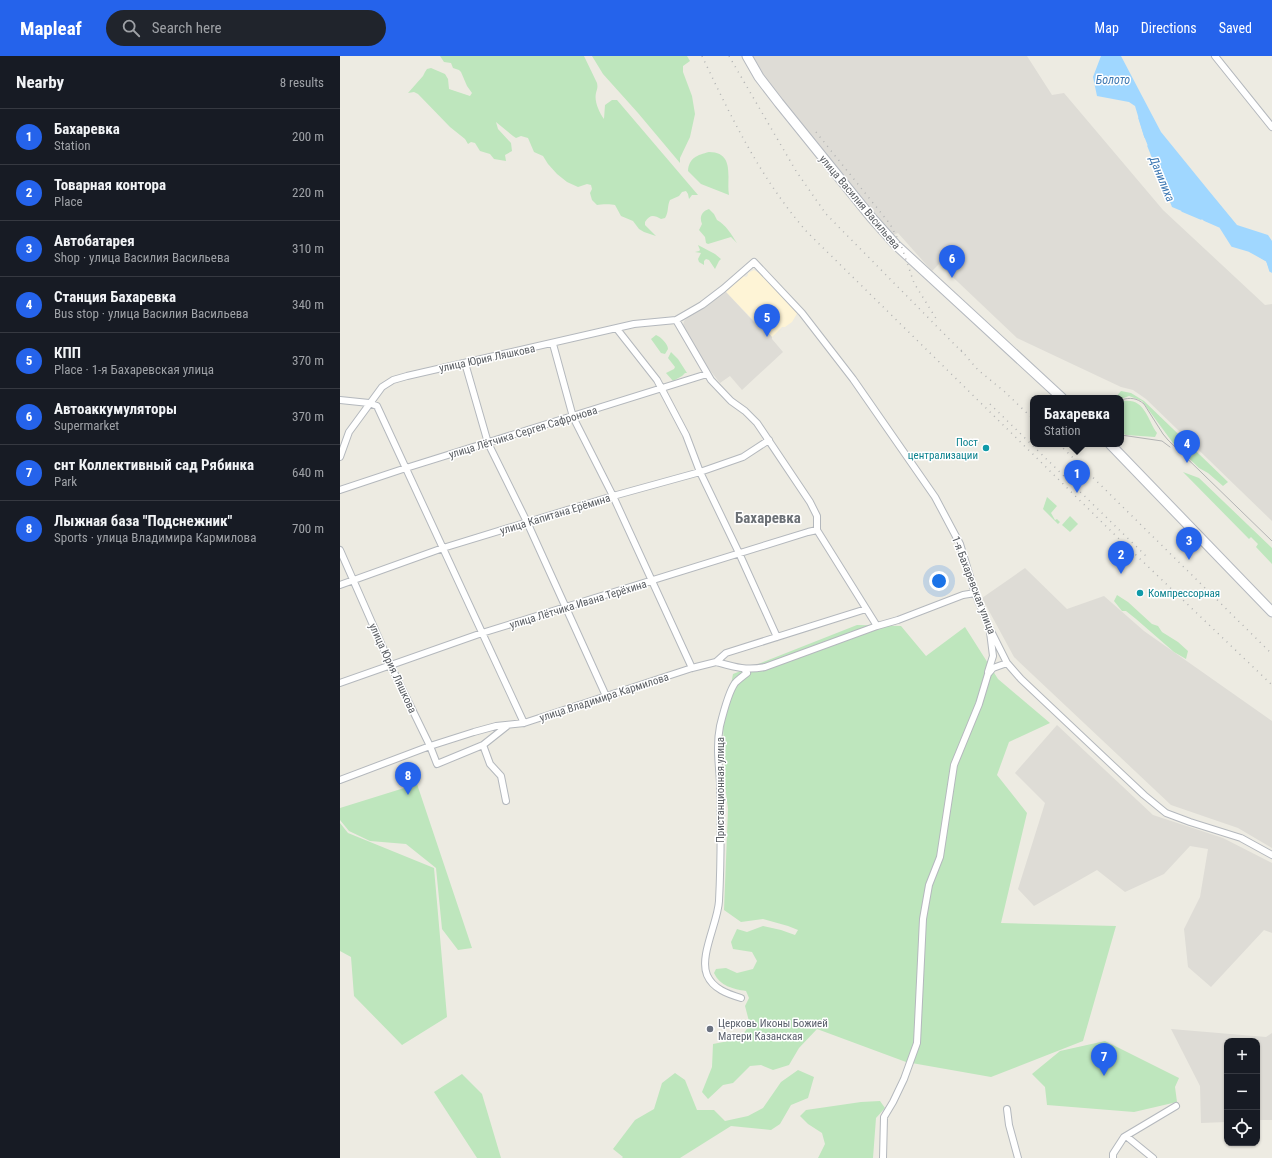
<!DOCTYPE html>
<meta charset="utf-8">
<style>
body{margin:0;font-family:"Roboto Condensed",sans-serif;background:#20242c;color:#f1f3f6}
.controls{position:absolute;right:12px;bottom:12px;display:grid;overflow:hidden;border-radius:8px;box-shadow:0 1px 3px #0004}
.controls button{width:36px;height:36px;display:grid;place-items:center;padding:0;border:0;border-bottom:1px solid #363941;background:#171b24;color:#f1f3f6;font:20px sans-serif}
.you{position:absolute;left:599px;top:525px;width:14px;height:14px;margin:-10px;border:3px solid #fff;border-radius:50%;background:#1a73e8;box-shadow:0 0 0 6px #1a73e833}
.badge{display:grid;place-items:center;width:26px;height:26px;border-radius:50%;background:#2563eb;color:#fff;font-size:13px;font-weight:700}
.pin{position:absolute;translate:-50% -33px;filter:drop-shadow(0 1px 2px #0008)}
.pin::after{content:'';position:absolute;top:21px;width:14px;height:12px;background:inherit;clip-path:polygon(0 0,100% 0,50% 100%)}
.popup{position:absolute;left:690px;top:339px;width:94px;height:52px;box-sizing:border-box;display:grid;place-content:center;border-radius:8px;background:#171b24;filter:drop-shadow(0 1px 3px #0005);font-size:13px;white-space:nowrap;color:#9ea1a6}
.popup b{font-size:15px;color:#f1f3f6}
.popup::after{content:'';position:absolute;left:50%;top:100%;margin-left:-8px;border:8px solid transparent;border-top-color:#171b24}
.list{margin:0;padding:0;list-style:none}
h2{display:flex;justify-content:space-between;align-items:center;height:52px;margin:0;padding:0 16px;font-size:17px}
h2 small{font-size:13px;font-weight:400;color:#9ea1a6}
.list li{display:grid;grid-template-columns:26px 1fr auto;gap:12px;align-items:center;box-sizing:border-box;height:56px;padding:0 16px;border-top:1px solid #363941}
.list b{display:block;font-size:15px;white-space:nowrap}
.list p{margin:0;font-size:13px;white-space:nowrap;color:#9ea1a6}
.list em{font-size:13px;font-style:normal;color:#9ea1a6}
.icon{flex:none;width:22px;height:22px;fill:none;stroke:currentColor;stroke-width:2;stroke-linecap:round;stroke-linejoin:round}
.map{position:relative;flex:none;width:932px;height:1102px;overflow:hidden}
header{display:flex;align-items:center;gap:24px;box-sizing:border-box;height:56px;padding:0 20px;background:#2563eb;color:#fff}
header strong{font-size:19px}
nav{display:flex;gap:22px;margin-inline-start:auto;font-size:14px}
.search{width:280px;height:36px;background:#20242c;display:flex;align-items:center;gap:10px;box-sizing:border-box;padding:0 14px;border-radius:22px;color:#9ea1a6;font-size:15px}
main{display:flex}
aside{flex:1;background:#171b24}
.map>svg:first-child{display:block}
.commercial{fill:#fef4d6}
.industrial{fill:#dedcd6}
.green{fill:#bee6bd}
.water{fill:#a0d7ff}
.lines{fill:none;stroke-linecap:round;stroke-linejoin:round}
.stream{stroke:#a0d7ff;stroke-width:1.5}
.minor-casing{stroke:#b4b8bd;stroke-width:8}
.secondary-casing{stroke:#b5b9bf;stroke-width:11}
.minor{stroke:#fff;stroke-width:6}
.secondary{stroke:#fff;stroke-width:9}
.tram{stroke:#b3b4b4;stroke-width:1}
.rail{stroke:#b3b4b4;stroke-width:1.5;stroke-dasharray:1 5;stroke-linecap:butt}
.culture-dot{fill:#0f9aa8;stroke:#fff;stroke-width:1.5}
.worship-dot{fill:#6b7280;stroke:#fff;stroke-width:1.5}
.labels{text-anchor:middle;stroke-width:3;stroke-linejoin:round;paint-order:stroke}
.street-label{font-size:11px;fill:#5a5e63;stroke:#fff}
.culture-label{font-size:11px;fill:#0d838f;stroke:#fff;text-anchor:end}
.worship-label{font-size:11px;fill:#5b616d;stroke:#fff;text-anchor:start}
.water-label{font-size:12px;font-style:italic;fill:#3c77b2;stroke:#fff}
.district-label{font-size:15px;font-weight:bold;fill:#6b7075;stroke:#fff}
</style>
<header>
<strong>Mapleaf</strong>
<div class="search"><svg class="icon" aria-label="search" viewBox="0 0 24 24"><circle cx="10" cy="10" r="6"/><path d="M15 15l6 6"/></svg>Search here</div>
<nav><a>Map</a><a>Directions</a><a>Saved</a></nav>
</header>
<main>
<aside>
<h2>Nearby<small>8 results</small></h2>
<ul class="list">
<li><span class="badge">1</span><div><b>Бахаревка</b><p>Station</p></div><em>200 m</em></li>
<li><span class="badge">2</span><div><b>Товарная контора</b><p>Place</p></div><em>220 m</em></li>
<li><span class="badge">3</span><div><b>Автобатарея</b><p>Shop · улица Василия Васильева</p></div><em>310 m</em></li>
<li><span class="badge">4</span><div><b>Станция Бахаревка</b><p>Bus stop · улица Василия Васильева</p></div><em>340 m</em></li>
<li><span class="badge">5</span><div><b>КПП</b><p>Place · 1-я Бахаревская улица</p></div><em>370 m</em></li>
<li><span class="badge">6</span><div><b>Автоаккумуляторы</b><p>Supermarket</p></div><em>370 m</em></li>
<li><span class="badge">7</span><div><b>снт Коллективный сад Рябинка</b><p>Park</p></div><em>640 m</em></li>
<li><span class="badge">8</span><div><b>Лыжная база &quot;Подснежник&quot;</b><p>Sports · улица Владимира Кармилова</p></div><em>700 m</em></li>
</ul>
</aside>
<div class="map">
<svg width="932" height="1102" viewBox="0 0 932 1102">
<rect width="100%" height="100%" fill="#edebe2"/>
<path class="commercial" d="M 414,214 L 422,219 L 458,256 L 452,266 L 445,271 L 442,271 L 432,281 L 422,270 L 423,266 L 419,262 L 415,266 L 386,236 L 403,220 L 406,221 L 408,219 L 408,217 Z"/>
<path class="industrial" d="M 413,0 L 687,0 L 712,39 L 724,37 L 823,154 L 925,249 L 932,248 L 932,465 L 806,343 L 793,334 L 781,331 L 677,282 L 599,208 L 592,215 L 558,177 L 553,179 L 426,24 Z
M 386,236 L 414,266 L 419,262 L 423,266 L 422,270 L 432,281 L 432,283 L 443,296 L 402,334 L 390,320 L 380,327 L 362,304 L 343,270 L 344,265 L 347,262 Z
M 685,512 L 727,553 L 764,540 L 804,575 L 932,665 L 932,792 L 898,772 L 831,749 L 674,601 L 642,542 Z
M 717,669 L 813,759 L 883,782 L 932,807 L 932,877 L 924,874 L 871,931 L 848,911 L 844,873 L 860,841 L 868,793 L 850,790 L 824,818 L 785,836 L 757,814 L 694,850 L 678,833 L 705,747 L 675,717 Z
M 831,973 L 926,981 L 932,977 L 932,1064 L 917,1064 L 917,985 L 887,985 L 887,1066 L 861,1067 L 860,1030 Z"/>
<path class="green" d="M 100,0 L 244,0 L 257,27 C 258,32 257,33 256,37 C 254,45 259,56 264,63 L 265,49 L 272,44 L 277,44 L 358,139 L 352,139 L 349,143 L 348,138 L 346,135 L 342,136 L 339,140 L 330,144 C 327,150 329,156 325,162 L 321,163 C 314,159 310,158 305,166 L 305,169 L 316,180 L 304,176 L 299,173 L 293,165 L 281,160 L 275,149 C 272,148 261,148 257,149 L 252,144 L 250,137 L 252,133 L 251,129 L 247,128 L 238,131 L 227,126 L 217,118 L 208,108 L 203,100 L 194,96 L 188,82 L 181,80 L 176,82 L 173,80 L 156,66 L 158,73 L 171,87 L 172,95 L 165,99 L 166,105 L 154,103 L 150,98 L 140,95 L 135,87 L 131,86 L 128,88 L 125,83 L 110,71 L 78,38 L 74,36 L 68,37 L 83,20 L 85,16 L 87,13 L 91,12 L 105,18 L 108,23 L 109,33 L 130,40 L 132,37 L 127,30 L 121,16 L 119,14 L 113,12 L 111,7 L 104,6 Z
M 252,0 L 347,0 L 350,5 L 343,10 L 343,16 L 352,40 L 355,58 L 350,81 L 340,102 L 340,107 L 298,57 L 263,18 Z
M 369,96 C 396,96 386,124 389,139 L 361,128 L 348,115 C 349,102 357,99 369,96 Z
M 369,153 L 374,158 L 377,164 C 386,169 391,178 397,187 L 391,181 L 368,188 L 366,187 L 365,181 L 359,174 L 362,168 C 359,161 362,155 369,153 Z
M 358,189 L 375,198 L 381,203 L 379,205 L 375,213 L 369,204 L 366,203 L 364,205 L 364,209 L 359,206 L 358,203 L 361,197 L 355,196 L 359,195 L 360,194 Z
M 316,279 C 321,281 328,288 328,293 L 325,298 L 321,297 L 311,283 Z
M 331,296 L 338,303 L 347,317 L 345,317 L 342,320 L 333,325 L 326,317 L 334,313 L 335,311 L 328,302 Z
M 781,335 L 791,337 L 804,345 L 888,426 L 883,430 L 868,417 L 859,412 L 833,387 L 802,345 L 789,340 L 781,343 L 781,342 L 775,342 Z
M 783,345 C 805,342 807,363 817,377 L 815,381 L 786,379 L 781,377 L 781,347 Z
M 843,416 L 859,422 L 932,492 L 932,508 L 916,491 L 918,488 L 911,481 L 909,483 Z
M 707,441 L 717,450 L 711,457 L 715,464 L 717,463 L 720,466 L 718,468 L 703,453 Z
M 730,460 L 738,468 L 730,476 L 722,469 Z
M 777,539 L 788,546 L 812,568 L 818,570 L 822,576 L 838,586 L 848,595 L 846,603 L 834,596 L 796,563 L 786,555 L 782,555 L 774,545 Z
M 517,569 L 561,570 L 586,600 L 625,571 L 658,623 L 710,667 L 669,686 L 657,719 L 687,757 L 661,867 L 776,870 L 743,985 L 651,1021 L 566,1006 L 477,973 L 459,992 L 449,1009 L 433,1014 L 421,1009 L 410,1010 L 393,1027 L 383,1029 L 368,1043 L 362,1036 L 372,1011 L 373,988 L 399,983 L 410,969 L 405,950 L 409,942 L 406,935 C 393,933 380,930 374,917 L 376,913 L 386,912 L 397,917 L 413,913 L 417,905 L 412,896 L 393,893 L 391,886 L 397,873 L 407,876 L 423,870 L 441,874 L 455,879 L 458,874 L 448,870 L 423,863 L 401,866 L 384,854 L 388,753 L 384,721 L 385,707 L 383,672 L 393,618 Z
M 77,728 L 132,892 L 118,894 L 102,873 L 96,812 L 66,788 L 30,785 L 9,775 L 0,764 L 0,752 Z
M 0,767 L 8,777 L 94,812 L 107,961 L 62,989 L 14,940 L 11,901 L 0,895 Z
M 765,985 L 839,1022 L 835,1031 L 837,1046 L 794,1056 L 707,1049 L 705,1031 L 692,1018 L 720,995 Z
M 458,1014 L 474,1021 L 468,1042 L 451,1049 L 440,1068 L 431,1074 L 391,1070 L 340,1102 L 282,1102 L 283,1101 L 273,1093 L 295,1064 L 314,1053 L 322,1027 L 335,1017 L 345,1024 L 357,1054 L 374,1054 L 385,1065 L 408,1060 L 423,1052 L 441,1026 Z
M 122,1018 L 142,1038 L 161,1102 L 137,1102 L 94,1036 Z
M 540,1045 L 545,1052 L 536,1062 L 533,1102 L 478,1102 L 485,1088 L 482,1077 L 468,1068 L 460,1060 L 466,1054 L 521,1046 Z"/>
<path class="water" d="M 761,0 L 781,0 L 821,76 L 869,135 L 897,169 L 928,179 L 932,185 L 932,215 L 930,215 L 926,205 L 909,195 L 892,190 L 880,171 L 832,151 L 804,80 L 795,50 L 789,46 L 757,40 L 753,21 Z"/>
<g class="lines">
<path class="stream" d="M 799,62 L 805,81
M 808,90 L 822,125
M 842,155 L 861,163
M 864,164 L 880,171 L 892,190 L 909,195 L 927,205 L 930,215 L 932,216"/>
<defs>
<path id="minor" d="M 875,0 L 932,71
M 336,264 L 371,324 L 391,345 L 405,355 L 417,367 L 470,446 L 477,460 L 477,474 L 537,570
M 277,273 L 317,324 L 346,379 L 360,416 L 399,497 L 437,581
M 213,288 L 233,361 L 273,440 L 352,612
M 125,307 L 148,387 L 187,466 L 266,640
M 0,344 L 29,347 L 37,350 L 184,667
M 0,401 L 9,376 L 42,331 L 53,324 L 67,320 L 294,268 L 336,264 L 362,249 L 383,233 L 414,206 L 462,257 L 513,323 L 595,441 L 620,488 L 635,537 L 649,571 L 667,607 L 681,623 L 804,739 L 826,757 L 850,766 L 901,782 L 932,799
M 0,434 L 66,412 L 367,318
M 0,494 L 51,610 L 90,690 L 97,708 L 143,689 L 167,670
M 0,529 L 103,492 L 273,440 L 360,416 L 403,401 L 429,384
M 376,606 C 394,611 406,615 425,611 L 537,570 L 558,564 L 623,539 L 635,537
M 648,616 L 653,600 L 650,576
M 0,627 L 142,577 L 468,476 L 477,474
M 143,689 L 150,708 L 161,720 L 166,745
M 0,724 L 90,690 L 134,676 L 156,670 L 184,667 L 352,612 L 376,606 L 386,597 L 526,553
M 401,942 C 388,938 373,933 367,919 C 359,900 378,866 379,845 C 381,806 381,767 380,727 C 379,708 376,690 380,670 C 383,658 388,637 395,627 C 398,624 403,620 407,617 L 404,613
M 667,1053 L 669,1069 L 678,1102
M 786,1080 L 813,1102
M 543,1102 L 544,1061 L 553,1046 L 564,1023 L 577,987 L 583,863 L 589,829 L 600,801 L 614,709 L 639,648 L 648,618 L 653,612 L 667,607
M 773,1102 L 773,1098 L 784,1081 L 836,1050"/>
<path id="secondary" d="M 407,0 L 419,21 L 439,47 L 531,161 L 556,189 L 722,342
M 770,388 L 932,556"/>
</defs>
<use href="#minor" class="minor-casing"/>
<use href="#secondary" class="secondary-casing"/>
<use href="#minor" class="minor"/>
<use href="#secondary" class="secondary"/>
<path class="tram" d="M 781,344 C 790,341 797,342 804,348 L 823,378 L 828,384 L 932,485
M 781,379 L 822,385 L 830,391"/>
<path class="rail" d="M 362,0 C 392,63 421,123 467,176 L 775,479 L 932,629
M 389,0 L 456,115 L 486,158 L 624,298
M 476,76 L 550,168 L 561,189 L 574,227 L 597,264
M 621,294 L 638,314 L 665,336 L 693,363
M 650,348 L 806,500
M 719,388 L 932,598"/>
</g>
<g class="culture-dot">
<circle cx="646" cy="392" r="4"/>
<circle cx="800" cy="537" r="4"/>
</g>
<circle class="worship-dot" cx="370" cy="973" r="4"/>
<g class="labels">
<g class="street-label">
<text transform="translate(520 146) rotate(50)" y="4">улица Василия Васильева</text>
<text transform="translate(147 302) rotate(-12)" y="4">улица Юрия Ляшкова</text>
<text transform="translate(183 376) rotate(-17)" y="4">улица Лётчика Сергея Сафронова</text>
<text transform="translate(215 458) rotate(-17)" y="4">улица Капитана Ерёмина</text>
<text transform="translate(634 529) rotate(69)" y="4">1-я Бахаревская улица</text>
<text transform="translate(238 548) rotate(-17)" y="4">улица Лётчика Ивана Терёхина</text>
<text transform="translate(53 612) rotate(65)" y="4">улица Юрия Ляшкова</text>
<text transform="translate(264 641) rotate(-18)" y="4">улица Владимира Кармилова</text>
<text transform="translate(380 734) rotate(-90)" y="4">Пристанционная улица</text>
</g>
<g class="culture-label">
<text x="638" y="390">Пост<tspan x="638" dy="13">централизации</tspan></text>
<text x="808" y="541" text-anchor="start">Компрессорная</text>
</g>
<g class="worship-label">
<text x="378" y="971">Церковь Иконы Божией<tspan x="378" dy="13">Матери Казанская</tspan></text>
</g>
<g class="water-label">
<text x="773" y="28">Болото</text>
<text transform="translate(822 123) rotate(68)" y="4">Данилиха</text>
</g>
<g class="district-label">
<text x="428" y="467">Бахаревка</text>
</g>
</g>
</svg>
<div class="controls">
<button>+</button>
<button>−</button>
<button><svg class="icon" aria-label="locate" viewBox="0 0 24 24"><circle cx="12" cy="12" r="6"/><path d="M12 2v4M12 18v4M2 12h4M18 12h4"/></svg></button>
</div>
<div class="you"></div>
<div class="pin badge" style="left:737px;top:437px">1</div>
<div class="popup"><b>Бахаревка</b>Station</div>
<div class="pin badge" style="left:781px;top:518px">2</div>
<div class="pin badge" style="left:849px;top:504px">3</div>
<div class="pin badge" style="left:847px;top:407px">4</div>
<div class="pin badge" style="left:427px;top:281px">5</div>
<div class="pin badge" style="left:612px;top:222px">6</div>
<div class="pin badge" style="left:764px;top:1020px">7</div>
<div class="pin badge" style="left:68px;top:739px">8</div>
</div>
</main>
